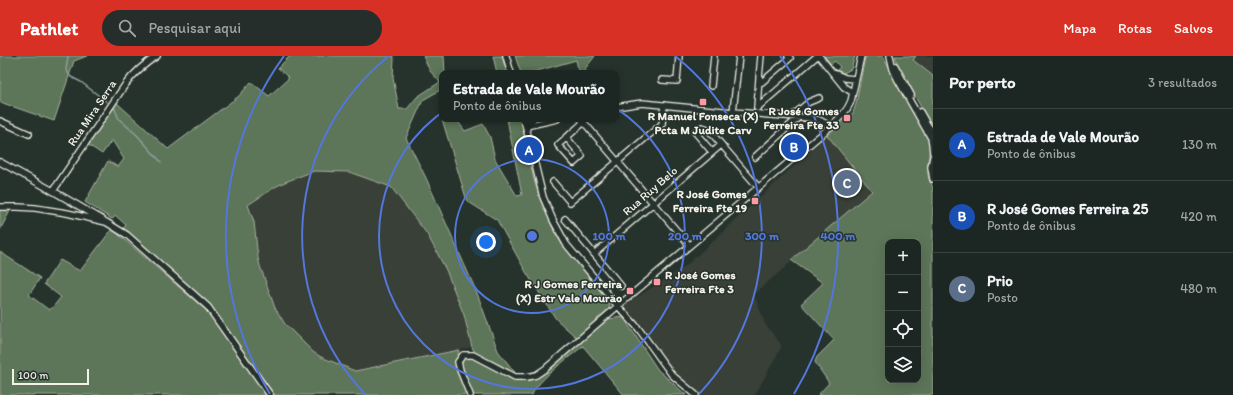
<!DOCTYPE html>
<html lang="pt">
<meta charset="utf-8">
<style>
body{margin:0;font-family:Itim,sans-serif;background:#252e2a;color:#f1f3f6}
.controls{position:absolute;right:12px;bottom:12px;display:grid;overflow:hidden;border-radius:8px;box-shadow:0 4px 16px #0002}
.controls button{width:36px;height:36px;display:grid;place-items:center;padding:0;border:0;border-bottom:1px solid #3a4340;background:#1c2622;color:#f1f3f6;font:20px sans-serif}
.scale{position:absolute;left:12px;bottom:10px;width:77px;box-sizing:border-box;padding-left:4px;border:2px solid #f4f1e8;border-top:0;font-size:11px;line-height:14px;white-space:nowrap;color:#f4f1e8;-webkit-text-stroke:3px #26332d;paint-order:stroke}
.you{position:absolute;left:486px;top:186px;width:14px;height:14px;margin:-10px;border:3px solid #fff;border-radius:50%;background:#1a73e8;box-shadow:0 0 0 6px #1a73e833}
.badge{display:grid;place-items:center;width:26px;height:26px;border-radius:50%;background:#d93025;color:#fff;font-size:13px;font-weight:700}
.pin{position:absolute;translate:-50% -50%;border:2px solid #fff;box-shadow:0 1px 4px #0006}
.popup{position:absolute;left:439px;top:14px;width:180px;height:52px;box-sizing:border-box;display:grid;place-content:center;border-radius:8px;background:#1c2622;filter:drop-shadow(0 1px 3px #0005);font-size:13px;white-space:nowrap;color:#a0a5a5}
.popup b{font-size:15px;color:#f1f3f6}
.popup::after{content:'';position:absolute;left:50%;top:100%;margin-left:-8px;border:8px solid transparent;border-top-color:#1c2622}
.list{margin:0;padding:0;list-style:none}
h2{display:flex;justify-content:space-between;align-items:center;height:52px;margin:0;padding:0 16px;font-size:17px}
h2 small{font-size:13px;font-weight:400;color:#a0a5a5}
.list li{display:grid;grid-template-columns:26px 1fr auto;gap:12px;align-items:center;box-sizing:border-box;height:72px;padding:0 16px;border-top:1px solid #3a4340}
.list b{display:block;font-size:15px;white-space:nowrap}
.list p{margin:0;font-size:13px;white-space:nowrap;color:#a0a5a5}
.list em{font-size:13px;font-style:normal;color:#a0a5a5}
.icon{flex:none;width:22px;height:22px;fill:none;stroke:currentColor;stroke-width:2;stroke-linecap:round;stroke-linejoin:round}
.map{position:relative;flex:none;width:933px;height:339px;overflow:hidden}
header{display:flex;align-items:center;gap:24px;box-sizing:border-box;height:56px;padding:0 20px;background:#d93025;color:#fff}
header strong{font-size:19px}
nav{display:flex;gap:22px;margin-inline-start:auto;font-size:14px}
.search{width:280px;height:36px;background:#252e2a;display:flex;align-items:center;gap:10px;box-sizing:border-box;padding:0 14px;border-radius:22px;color:#a0a5a5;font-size:15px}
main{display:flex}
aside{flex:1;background:#1c2622}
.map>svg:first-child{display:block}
.built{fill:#393f38}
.green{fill:#5d7458;stroke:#a8b2a0;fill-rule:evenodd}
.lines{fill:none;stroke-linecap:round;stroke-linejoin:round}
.stream{stroke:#8ca09e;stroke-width:1.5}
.minor-casing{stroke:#f4f1e8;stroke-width:8}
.minor{stroke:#26332d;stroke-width:5.5}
.ring{fill:none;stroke:#5377dc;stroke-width:2}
.poi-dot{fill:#ff9aa2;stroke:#26332d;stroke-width:1.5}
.labels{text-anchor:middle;stroke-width:3;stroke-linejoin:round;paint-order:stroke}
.poi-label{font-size:12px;font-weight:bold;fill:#f4f1e8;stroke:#26332d;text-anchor:end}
.street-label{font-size:12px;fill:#f4f1e8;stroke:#26332d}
.centre{fill:#5377dc;stroke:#26332d;stroke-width:2}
.ring-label{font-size:12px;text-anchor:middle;font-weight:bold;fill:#5377dc;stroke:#26332d;stroke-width:3;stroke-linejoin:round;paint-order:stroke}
</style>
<header>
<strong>Pathlet</strong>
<div class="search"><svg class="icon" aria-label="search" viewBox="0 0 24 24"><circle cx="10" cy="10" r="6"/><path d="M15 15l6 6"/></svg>Pesquisar aqui</div>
<nav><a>Mapa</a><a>Rotas</a><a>Salvos</a></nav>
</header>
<main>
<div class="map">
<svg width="933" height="339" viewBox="0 0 933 339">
<rect width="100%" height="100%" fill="#26332d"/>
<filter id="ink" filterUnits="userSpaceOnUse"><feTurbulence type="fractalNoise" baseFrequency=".025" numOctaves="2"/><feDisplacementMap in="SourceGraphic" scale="8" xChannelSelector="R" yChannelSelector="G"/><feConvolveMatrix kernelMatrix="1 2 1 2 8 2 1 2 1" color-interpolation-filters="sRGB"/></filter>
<g filter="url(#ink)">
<path class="built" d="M 916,0 L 933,0 L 933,20 L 913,4 Z
M 827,79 L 873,135 L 754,238 L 765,268 L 782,290 L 755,339 L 698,339 L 670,312 L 627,254 L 625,249 L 687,209 Z
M 314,115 L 349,116 L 391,131 L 427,178 L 446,214 L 464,259 L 472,291 L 355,316 L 321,301 L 313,296 L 285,268 L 275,252 L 264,223 L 258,202 L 248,150 L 275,131 L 285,126 Z"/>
<path class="green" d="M 0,0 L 87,0 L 74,5 L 54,65 L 0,46 Z
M 290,0 L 393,0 L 394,3 L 393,22 L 399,53 L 407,53 L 417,41 L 440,26 L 430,15 L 423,0 L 444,0 L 445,17 L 442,17 L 442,33 L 423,44 L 406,82 L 426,122 L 477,237 L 498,295 L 517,319 L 475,297 L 472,291 L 464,259 L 446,214 L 435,193 L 427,178 L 391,131 L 349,116 L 314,115 L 285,126 L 275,131 L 248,149 L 254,166 L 258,202 L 260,210 L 275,252 L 285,268 L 313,296 L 321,301 L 355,315 L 459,294 L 455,311 L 467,339 L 275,339 L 213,253 L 208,247 L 140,187 L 123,173 L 126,169 L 116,160 L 112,163 L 85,146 L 108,105 L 118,111 L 124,103 L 112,84 L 102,98 L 87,88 L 116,46 L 168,93 L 239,40 L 251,26 L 269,40 L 289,22 L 278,12 Z
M 493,0 L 502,0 L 507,17 L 497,17 Z
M 515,0 L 595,0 L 584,14 L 589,17 L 579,17 L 576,4 L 530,17 L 521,17 Z
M 824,0 L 855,0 L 851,13 L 844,17 L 836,15 L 840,11 L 835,5 L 831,8 Z
M 868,0 L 883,0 L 930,86 C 930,102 923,116 933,131 L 933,339 L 818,339 L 829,327 L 815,306 L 817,301 L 834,284 L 801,248 L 823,227 L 791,204 L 872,135 L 827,79 L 853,57 L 856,48 L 864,6 L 865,2 ZM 888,186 L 918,186 L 918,324 L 888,324 Z
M 895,0 L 916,0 L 913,4 L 933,20 L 933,70 L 931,69 L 900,14 Z
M 442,63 L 459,63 L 459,67 L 465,75 L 483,68 L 490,81 L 495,103 L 517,140 L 522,139 L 507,63 L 521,63 L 534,124 L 540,143 L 556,179 L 569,197 L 608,244 L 610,248 L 609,253 L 577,282 L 556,263 L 526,216 L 497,164 L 467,145 Z
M 11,153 L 0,174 L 0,154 Z
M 112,173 L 208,256 L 267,339 L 0,339 L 0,196 L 40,222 L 29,239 L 49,254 L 53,251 L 61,241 L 44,228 L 60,204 L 80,215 Z
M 623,261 L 658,314 L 686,339 L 624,339 L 583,290 C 571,300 537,324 532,339 L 473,339 L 462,314 L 462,305 L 466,302 L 472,302 L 514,322 L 537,322 L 544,318 L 583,283 L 608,263 Z"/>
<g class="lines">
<path class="stream" d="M 68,0 L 66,14 L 71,21 L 81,26 L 107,46
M 114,51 L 119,63 L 137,79 L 161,106"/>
<defs>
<path id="minor" d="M 506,0 L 511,17
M 761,0 L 759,22 L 762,26 L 790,2 L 788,0
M 819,0 L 844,31 L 852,36
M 890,0 L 893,13 L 898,24 L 931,82 L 932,87 L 933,97
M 895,10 L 911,39
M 836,18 L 845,22 L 855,23
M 662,24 L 677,25 L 679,0
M 711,30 L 714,0
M 616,51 L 642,47 L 733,56 L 810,62 L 819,64 L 830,70
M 757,52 L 817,0
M 757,52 L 759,22
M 733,56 L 739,0
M 920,56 L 928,70 L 933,76
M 792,60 L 809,46 L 819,42
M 524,63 L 543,141 L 553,164 L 566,188 L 618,250 L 638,272 L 672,319 L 696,339
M 581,63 L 689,189
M 0,65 L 29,78
M 526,70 L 557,63
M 566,81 L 582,100 L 574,107 L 558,89 L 584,66
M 712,96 L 695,76 L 702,71 L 708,73 L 758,131
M 755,101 L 799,61
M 933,101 L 931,111 L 933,123
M 0,106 L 53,135 L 103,164
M 553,126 L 570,146 L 662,68 L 664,49
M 53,135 L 125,29 C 134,17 144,8 157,0
M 0,151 L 18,151 L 35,152 L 67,157 L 106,166 L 127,179 L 208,251 L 270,339
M 565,163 L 621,230
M 594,198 L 721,89
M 470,339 L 460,314 L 458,306 L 463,299 L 473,299 L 515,321 L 527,321 L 536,319 L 545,313 L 618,250 L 822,78 C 832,68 846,59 851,45 L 861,0"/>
</defs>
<use href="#minor" class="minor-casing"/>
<use href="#minor" class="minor"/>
</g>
</g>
<g class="ring">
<circle cx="532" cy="180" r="77"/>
<circle cx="532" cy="180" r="153"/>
<path d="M365 338A230 230 0 0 1 389 0M675 0A230 230 0 0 1 699 338"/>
<path d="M270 338A306 306 0 0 1 284 0M780 0A306 306 0 0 1 794 338"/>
</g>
<g class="poi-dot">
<rect x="699" y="42" width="8" height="8" rx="2"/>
<rect x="843" y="58" width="8" height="8" rx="2"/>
<rect x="751" y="141" width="8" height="8" rx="2"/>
<rect x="653" y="222" width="8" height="8" rx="2"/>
<rect x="626" y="231" width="8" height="8" rx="2"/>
</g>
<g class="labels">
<g class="poi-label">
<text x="839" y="59">R José Gomes<tspan x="839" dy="14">Ferreira Fte 33</tspan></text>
<text x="703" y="64" text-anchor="middle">R Manuel Fonseca (X)<tspan x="703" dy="14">Pcta M Judite Carv</tspan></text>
<text x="747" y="142">R José Gomes<tspan x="747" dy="14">Ferreira Fte 19</tspan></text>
<text x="665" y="223" text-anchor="start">R José Gomes<tspan x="665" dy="14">Ferreira Fte 3</tspan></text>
<text x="622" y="232">R J Gomes Ferreira<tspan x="622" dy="14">(X) Estr Vale Mourão</tspan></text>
</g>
<g class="street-label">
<text transform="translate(92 57) rotate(-56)" y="4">Rua Mira Serra</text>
<text transform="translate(650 135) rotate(-41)" y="4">Rua Ruy Belo</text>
</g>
</g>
<circle cx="532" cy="180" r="6" class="centre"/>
<g class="ring-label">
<text x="609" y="184">100 m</text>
<text x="685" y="184">200 m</text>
<text x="762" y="184">300 m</text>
<text x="838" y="184">400 m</text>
</g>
</svg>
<div class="controls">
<button>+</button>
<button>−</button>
<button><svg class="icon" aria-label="locate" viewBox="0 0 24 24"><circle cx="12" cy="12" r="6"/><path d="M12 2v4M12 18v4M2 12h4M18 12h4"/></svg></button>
<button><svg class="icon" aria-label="layers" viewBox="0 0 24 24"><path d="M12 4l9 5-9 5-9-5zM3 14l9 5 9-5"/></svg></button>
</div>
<div class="scale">100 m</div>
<div class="you"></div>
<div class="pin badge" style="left:529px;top:94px;background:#1a4fb4">A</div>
<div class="popup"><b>Estrada de Vale Mourão</b>Ponto de ônibus</div>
<div class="pin badge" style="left:794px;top:91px;background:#1a4fb4">B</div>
<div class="pin badge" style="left:847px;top:127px;background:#5c6f8a">C</div>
</div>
<aside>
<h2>Por perto<small>3 resultados</small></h2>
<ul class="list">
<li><span class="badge" style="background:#1a4fb4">A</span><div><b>Estrada de Vale Mourão</b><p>Ponto de ônibus</p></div><em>130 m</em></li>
<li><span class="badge" style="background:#1a4fb4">B</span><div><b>R José Gomes Ferreira 25</b><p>Ponto de ônibus</p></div><em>420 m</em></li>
<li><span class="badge" style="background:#5c6f8a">C</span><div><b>Prio</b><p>Posto</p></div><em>480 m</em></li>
</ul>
</aside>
</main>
